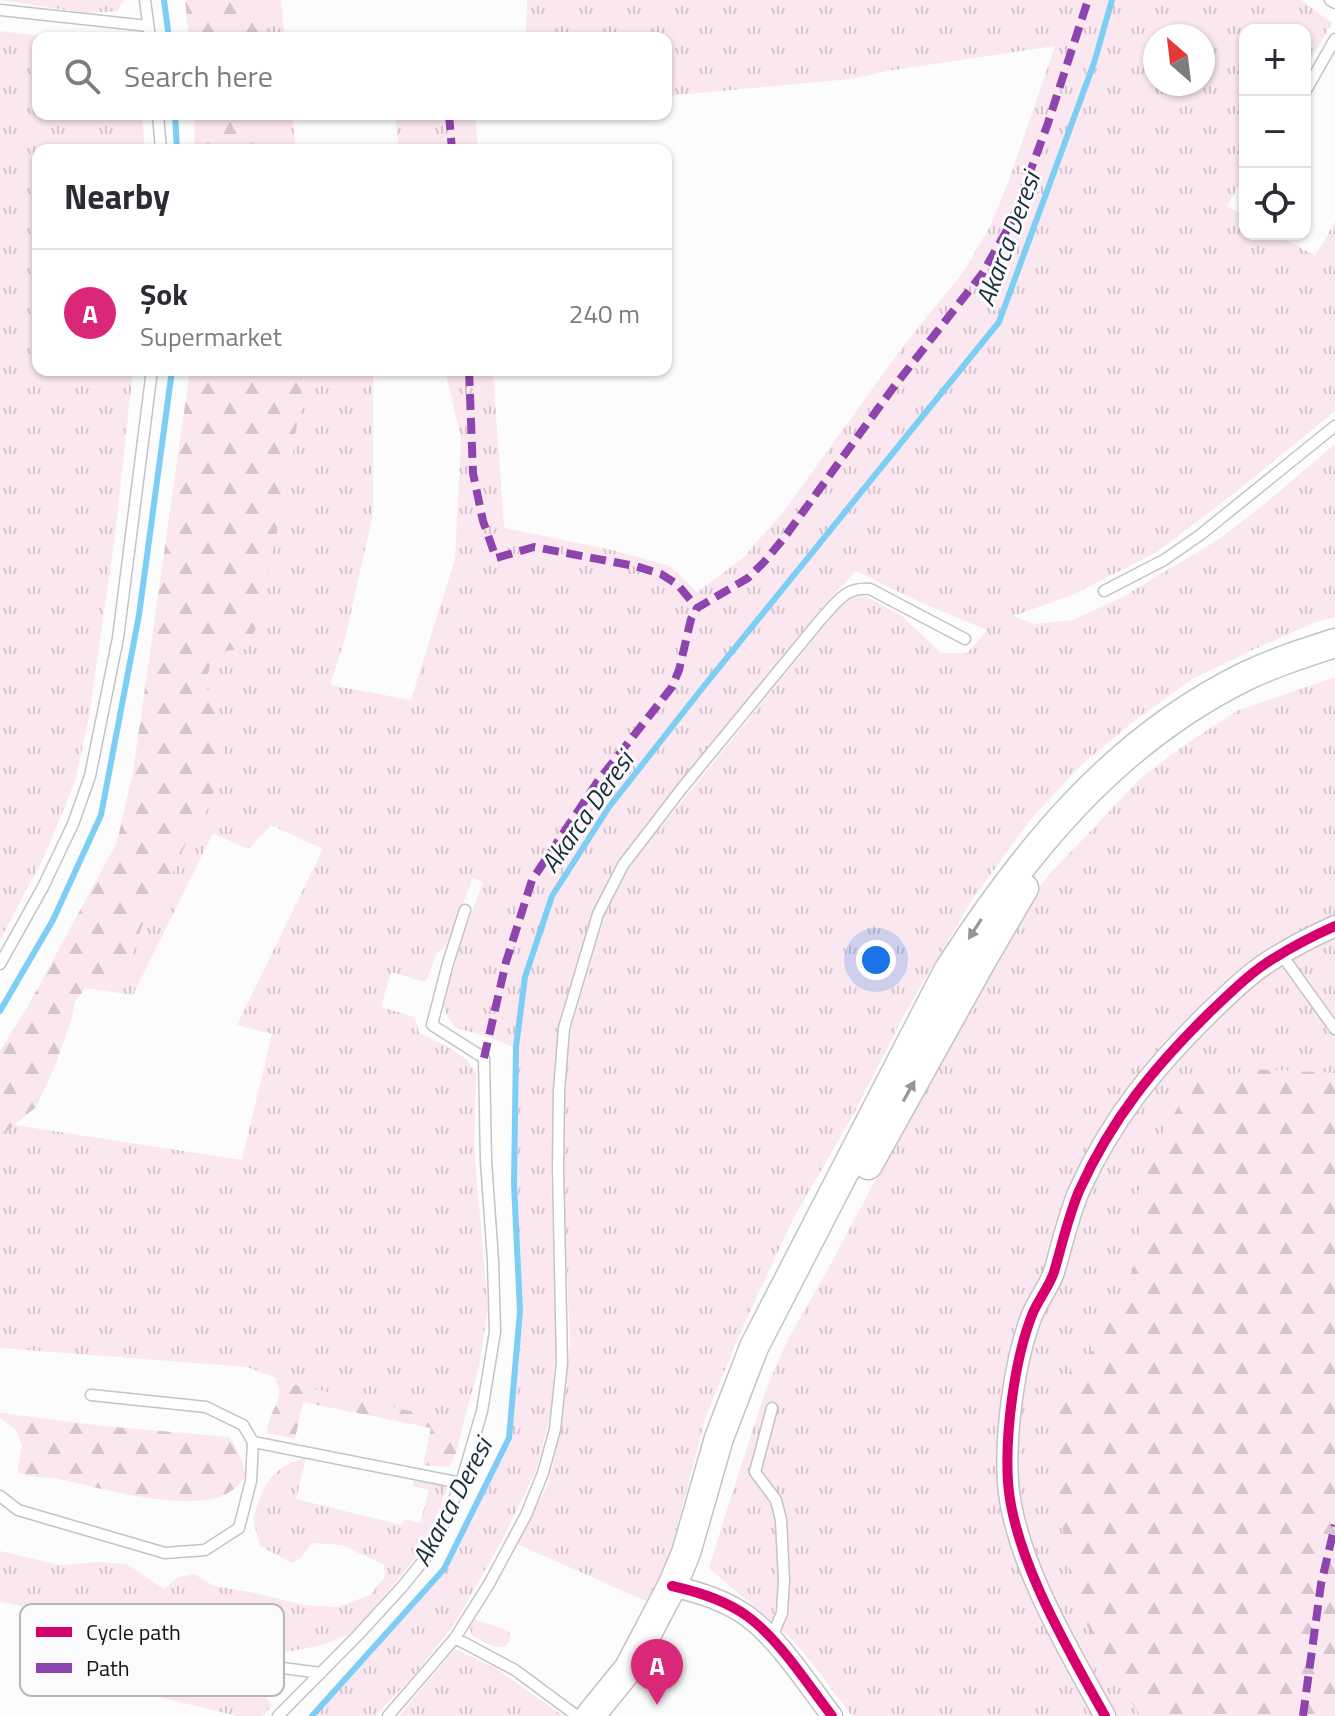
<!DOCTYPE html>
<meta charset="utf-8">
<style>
body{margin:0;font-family:"Titillium Web",sans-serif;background:#f2f2f3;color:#2b2b33}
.controls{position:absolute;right:24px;top:24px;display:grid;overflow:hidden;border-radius:16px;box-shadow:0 2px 6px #0004}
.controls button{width:72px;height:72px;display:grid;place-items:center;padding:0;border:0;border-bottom:2px solid #e1e1e2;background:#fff;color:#2b2b33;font:40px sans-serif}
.compass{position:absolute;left:1143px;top:24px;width:72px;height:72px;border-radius:50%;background:#fff;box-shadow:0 2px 6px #0004;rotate:332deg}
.you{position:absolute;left:876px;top:960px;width:28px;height:28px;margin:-20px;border:6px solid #fff;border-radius:50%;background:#1a73e8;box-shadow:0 0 0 12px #1a73e833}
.badge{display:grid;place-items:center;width:52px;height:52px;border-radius:50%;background:#db2777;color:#fff;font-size:26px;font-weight:700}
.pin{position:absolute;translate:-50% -66px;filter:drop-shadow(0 2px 4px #0008)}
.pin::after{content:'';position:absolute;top:42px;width:28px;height:24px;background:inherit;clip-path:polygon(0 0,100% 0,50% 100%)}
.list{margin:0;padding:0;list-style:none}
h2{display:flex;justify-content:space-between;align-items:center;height:104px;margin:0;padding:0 32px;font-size:34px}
h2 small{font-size:26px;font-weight:400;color:#7c7c81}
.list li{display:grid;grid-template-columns:52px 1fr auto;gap:24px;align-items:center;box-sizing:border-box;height:128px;padding:0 32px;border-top:2px solid #e1e1e2}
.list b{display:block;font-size:30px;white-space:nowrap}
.list p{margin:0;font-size:26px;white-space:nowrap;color:#7c7c81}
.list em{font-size:26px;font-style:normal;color:#7c7c81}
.icon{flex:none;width:44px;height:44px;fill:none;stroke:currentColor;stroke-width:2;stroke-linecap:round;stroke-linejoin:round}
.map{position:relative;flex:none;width:1335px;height:1716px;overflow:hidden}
.search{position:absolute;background:#fff;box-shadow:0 2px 6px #0004;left:32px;top:32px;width:640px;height:88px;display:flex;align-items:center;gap:20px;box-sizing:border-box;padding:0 28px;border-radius:16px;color:#7c7c81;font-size:30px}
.panel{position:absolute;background:#fff;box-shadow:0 2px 6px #0004;left:32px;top:144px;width:640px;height:232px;border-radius:16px}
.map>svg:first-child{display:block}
.grass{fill:url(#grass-tufts);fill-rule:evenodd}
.forest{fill:url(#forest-firs)}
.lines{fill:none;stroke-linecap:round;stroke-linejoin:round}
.stream{stroke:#7ccef5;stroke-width:6}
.lane-casing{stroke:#c4c3c5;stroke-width:13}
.street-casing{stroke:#c4c3c5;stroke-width:23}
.secondary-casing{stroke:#c4c3c5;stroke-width:31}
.lane{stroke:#fff;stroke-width:10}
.street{stroke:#fff;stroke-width:20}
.secondary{stroke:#fff;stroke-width:28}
.quiet{stroke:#8e44ad;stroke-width:8;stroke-dasharray:16 8;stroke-linecap:butt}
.cycleway-casing{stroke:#fbfbfe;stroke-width:15}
.cycleway{stroke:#d6006c;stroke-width:10}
.oneway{fill:#969697}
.labels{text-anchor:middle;stroke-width:6;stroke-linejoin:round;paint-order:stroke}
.water-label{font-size:26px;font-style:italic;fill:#1a2e39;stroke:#fbfbfe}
.key{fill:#fbfbfe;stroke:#b6b6b9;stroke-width:2}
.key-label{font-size:22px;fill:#151517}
</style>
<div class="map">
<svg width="1335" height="1716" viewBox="0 0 1335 1716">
<defs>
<pattern id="grass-tufts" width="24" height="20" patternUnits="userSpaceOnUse" patternTransform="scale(2)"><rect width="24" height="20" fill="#fbe7ef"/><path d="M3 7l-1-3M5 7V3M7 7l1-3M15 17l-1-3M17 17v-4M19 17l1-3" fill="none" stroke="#d6c5cc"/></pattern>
<pattern id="forest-firs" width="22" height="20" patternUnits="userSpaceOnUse" patternTransform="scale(2)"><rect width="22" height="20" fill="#fbe7ef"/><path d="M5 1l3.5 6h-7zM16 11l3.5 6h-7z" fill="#d6c5cc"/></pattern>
</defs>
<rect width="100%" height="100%" fill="#fcfcfd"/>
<path class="grass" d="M 0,0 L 124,0 L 117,11 L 87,13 Z
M 257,0 L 281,0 L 285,38 L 262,38 Z
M 527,0 L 1301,0 L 1332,23 L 1305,69 L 1305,30 L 1245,30 L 1245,175 L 1227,206 L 1245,216 L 1245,234 L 1276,234 L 1315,256 L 1335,222 L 1335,411 L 1232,495 L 1157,552 L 1070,596 L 1013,616 L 1034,624 L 1073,620 L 1121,598 L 1219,539 L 1267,502 L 1335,444 L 1335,617 L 1316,622 L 1257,648 L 1194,678 L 1134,721 L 1079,767 L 1031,819 L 972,900 L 905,1013 L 852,1117 L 793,1219 L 741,1331 L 706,1416 L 666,1570 L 646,1601 L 517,1544 L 548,1484 L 561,1431 L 570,1344 L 563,1173 L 564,1091 L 571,1028 L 604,916 L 630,865 L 841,606 L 852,598 L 866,596 L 902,616 L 941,653 L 967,653 L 987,630 L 924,604 L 856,571 L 818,612 L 621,860 L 593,911 L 560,1027 L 551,1173 L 556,1354 L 550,1416 L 536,1471 L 500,1544 L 453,1626 L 416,1673 L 375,1716 L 312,1716 L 444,1569 L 509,1438 L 520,1311 L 514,1184 L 516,1048 L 489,1037 L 456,1028 L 447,1016 L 443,1004 L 465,931 L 483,882 L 473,878 L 446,946 L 437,953 L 427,979 L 425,982 L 391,972 L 381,1007 L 415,1017 L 419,1033 L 447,1046 L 466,1059 L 476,1073 L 474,1147 L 488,1308 L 479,1367 L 465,1417 L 441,1418 L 292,1384 L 247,1367 L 0,1348 L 0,1137 L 14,1125 L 242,1160 L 272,1034 L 237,1025 L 323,849 L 271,825 L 248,849 L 213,833 L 133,995 L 85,988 L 104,984 L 123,976 L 148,911 L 171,876 L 189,837 L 207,810 L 217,713 L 206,686 L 210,664 L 226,651 L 248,648 L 290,471 L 305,370 L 373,370 L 373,514 L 345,639 L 330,685 L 411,700 L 455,559 L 461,438 L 445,370 L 493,370 L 504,528 L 612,550 L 670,566 L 697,592 L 742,559 L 784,511 L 904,345 L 965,270 L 990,226 L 1008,183 L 1055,46 L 887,71 L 851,79 L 666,96 L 666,38 L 526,38 ZM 1155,36 L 1203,36 L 1203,84 L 1155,84 Z
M 0,31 L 59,38 L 38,38 L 38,114 L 142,114 L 145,150 L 38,150 L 38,370 L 133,370 L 114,544 L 89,717 L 75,781 L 45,855 L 0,940 Z
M 266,114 L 292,114 L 296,150 L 267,150 Z
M 395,114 L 483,114 L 475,115 L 478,150 L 399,150 Z
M 1335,677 L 1335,1716 L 852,1716 C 833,1692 815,1665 794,1642 C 768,1615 737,1594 709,1568 L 725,1516 L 766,1389 L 788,1339 L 827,1271 L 1015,919 L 1047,877 L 1141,778 L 1183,746 L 1237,711 Z
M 306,1458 L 296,1499 L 402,1525 L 404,1519 L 420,1523 L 429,1490 L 412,1486 L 414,1481 L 448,1486 L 424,1548 L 365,1618 L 348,1635 L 322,1645 L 286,1652 L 0,1602 L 0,1551 L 60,1565 L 100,1562 L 127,1564 L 164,1589 L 178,1577 L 194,1574 L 214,1586 L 255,1593 L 304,1605 L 337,1607 L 370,1595 L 385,1577 L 384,1565 L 342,1545 L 312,1543 L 301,1558 L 292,1563 L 260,1546 C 258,1538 255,1529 254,1521 C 253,1516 256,1509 258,1503 C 266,1479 281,1463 306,1458 Z
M 474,1619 L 501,1628 L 510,1633 L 510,1640 L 505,1647 L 494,1647 L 472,1636 L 469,1624 Z
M 455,1649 L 494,1667 L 563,1716 L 399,1716 Z
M 100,1665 L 262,1693 L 272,1705 L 263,1716 L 237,1716 L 93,1681 Z"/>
<path class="forest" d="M 185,0 L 257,0 L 262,38 L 189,38 Z
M 194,114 L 266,114 L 267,150 L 195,150 Z
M 190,370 L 305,370 L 290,471 L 257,625 L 248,648 L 226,651 L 210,664 L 206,686 L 217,713 L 225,746 L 220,774 L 207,810 L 189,837 L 171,876 L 148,911 L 123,976 L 104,984 L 85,988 L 75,1002 L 71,1021 L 55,1066 L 36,1107 L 0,1137 L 0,1051 L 28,1006 L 117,842 L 133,772 Z
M 1254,1069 L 1335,1073 L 1335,1716 L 1140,1716 L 1113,1674 L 1074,1601 L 1054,1473 L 1058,1404 L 1072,1367 L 1098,1346 L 1128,1282 L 1139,1252 L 1138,1192 L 1162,1133 L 1193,1083 Z
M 275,1378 L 292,1384 L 441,1418 L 465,1417 L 457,1451 L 449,1467 L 423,1465 L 431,1428 L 303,1402 L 295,1439 L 267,1433 C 268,1425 269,1418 273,1411 C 280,1398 282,1393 275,1378 Z
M 0,1413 L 104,1426 L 230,1437 L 241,1458 L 246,1476 C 241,1482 235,1489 228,1493 C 193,1514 102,1489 64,1480 C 48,1476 31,1480 17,1471 L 22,1446 L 17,1431 L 0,1418 Z"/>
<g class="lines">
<path class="stream" d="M 164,0 L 169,38
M 175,114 L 177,150
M 0,1011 L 53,920 L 101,815 L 139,615 L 172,370
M 312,1716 L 444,1569 L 509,1438 L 520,1311 L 514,1184 L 516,1047 L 525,977 L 552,896 L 609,807 L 704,686 L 999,322 L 1094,63 L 1112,0"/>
<defs>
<path id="lane" d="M 145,0 L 150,38
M 1330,0 L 1335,3
M 0,10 L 148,26
M 1305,92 L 1335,39
M 158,114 L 161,150
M 1104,591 L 1164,560 L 1200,535 L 1335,426
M 1281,954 L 1335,1029
M 0,964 L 43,887 L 73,824 L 90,776 L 118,638 L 152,370
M 253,1442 L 461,1483
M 0,1496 L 18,1510 L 165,1553 L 205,1550 L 239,1528 L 251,1481 L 253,1442 L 243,1425 L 206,1407 L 91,1395
M 455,1638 L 515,1670 L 577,1716
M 771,1639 L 782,1613 L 784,1580 L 781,1520 L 776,1500 L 755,1472 L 772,1408
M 82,1642 L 321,1673
M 278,1716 L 358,1635 L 402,1587 L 432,1550 L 461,1483 L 482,1411 L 495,1332 L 493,1261 L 486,1161 L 484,1058 L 432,1025 L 448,963 L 465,910
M 388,1716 L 455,1638 L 489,1584 L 526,1515 L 543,1473 L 555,1429 L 562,1363 L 558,1169 L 559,1091 L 564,1028 L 598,914 L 623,865 L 683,787 L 822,618 C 838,601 845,587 870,589 L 965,639"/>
<path id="street" d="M 672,1586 C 699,1592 725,1600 747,1616 C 779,1639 808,1685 832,1716
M 1105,1716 C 1069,1651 1013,1557 1008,1482 C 1005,1434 1014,1361 1032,1315 C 1038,1300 1049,1287 1054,1272 C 1062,1245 1068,1217 1079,1191 C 1112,1118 1154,1067 1211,1011 C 1231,992 1252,971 1276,957 C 1295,945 1315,935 1335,926"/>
<path id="secondary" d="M 868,1165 L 982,960 L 1024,888
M 590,1716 L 629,1668 L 672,1586 L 686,1553 L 719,1438 L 754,1347 L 948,971 C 1025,851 1113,742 1244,677 C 1273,663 1304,653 1335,643"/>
</defs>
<use href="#lane" class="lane-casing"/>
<use href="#street" class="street-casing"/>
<use href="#secondary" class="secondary-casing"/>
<use href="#lane" class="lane"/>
<use href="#street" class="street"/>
<use href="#secondary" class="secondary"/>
<path class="quiet" d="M 449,114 L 452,150
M 469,370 L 473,473 L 483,521 L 496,558 L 534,547 L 635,566 L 661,574 L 678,585 L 697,608
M 484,1058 L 506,962 L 532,880 L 598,781 L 672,687 L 679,670 L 691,619 L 697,608 L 748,578 L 764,562 L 784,538 L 893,388 L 982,274 L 1011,223 L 1047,126 L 1088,0
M 1303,1716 L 1321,1584 L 1335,1525"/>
<defs>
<path id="cycleway" d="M 672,1586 C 699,1592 725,1600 747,1616 C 779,1639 808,1685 832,1716
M 1105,1716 C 1069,1651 1013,1557 1008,1482 C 1005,1434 1014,1361 1032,1315 C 1038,1300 1049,1287 1054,1272 C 1062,1245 1068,1217 1079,1191 C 1112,1118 1154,1067 1211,1011 C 1231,992 1252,971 1276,957 C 1295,945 1315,935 1335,926"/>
</defs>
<use href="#cycleway" class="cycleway-casing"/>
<use href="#cycleway" class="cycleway"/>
</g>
<defs><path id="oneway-solid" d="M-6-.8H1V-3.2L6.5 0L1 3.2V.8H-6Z" transform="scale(2)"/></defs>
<g class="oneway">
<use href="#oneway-solid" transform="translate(975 929) rotate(123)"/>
<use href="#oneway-solid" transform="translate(909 1091) rotate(-61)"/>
</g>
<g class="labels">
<g class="water-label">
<text transform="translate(1008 239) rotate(-70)" y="9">Akarca Deresi</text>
<text transform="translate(587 812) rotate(-55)" y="9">Akarca Deresi</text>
<text transform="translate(452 1502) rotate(-62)" y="9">Akarca Deresi</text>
</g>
</g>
<rect x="20" y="1604" width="264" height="92" rx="12" class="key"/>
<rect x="36" y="1627" width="36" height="10" fill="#d6006c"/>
<rect x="36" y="1663" width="36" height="10" fill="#8e44ad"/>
<g class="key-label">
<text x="86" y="1640">Cycle path</text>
<text x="86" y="1676">Path</text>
</g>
</svg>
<div class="controls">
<button>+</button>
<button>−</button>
<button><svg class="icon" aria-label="locate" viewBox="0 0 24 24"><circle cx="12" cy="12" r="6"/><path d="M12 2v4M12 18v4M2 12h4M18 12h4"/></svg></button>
</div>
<svg class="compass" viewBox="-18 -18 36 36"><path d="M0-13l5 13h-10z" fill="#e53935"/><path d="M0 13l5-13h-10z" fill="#7c7c81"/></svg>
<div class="you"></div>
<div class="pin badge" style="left:657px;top:1705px">A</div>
<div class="search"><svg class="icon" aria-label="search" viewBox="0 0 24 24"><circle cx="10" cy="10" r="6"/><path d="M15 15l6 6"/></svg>Search here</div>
<section class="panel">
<h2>Nearby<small></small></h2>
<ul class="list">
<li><span class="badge">A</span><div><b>Şok</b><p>Supermarket</p></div><em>240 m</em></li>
</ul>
</section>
</div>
